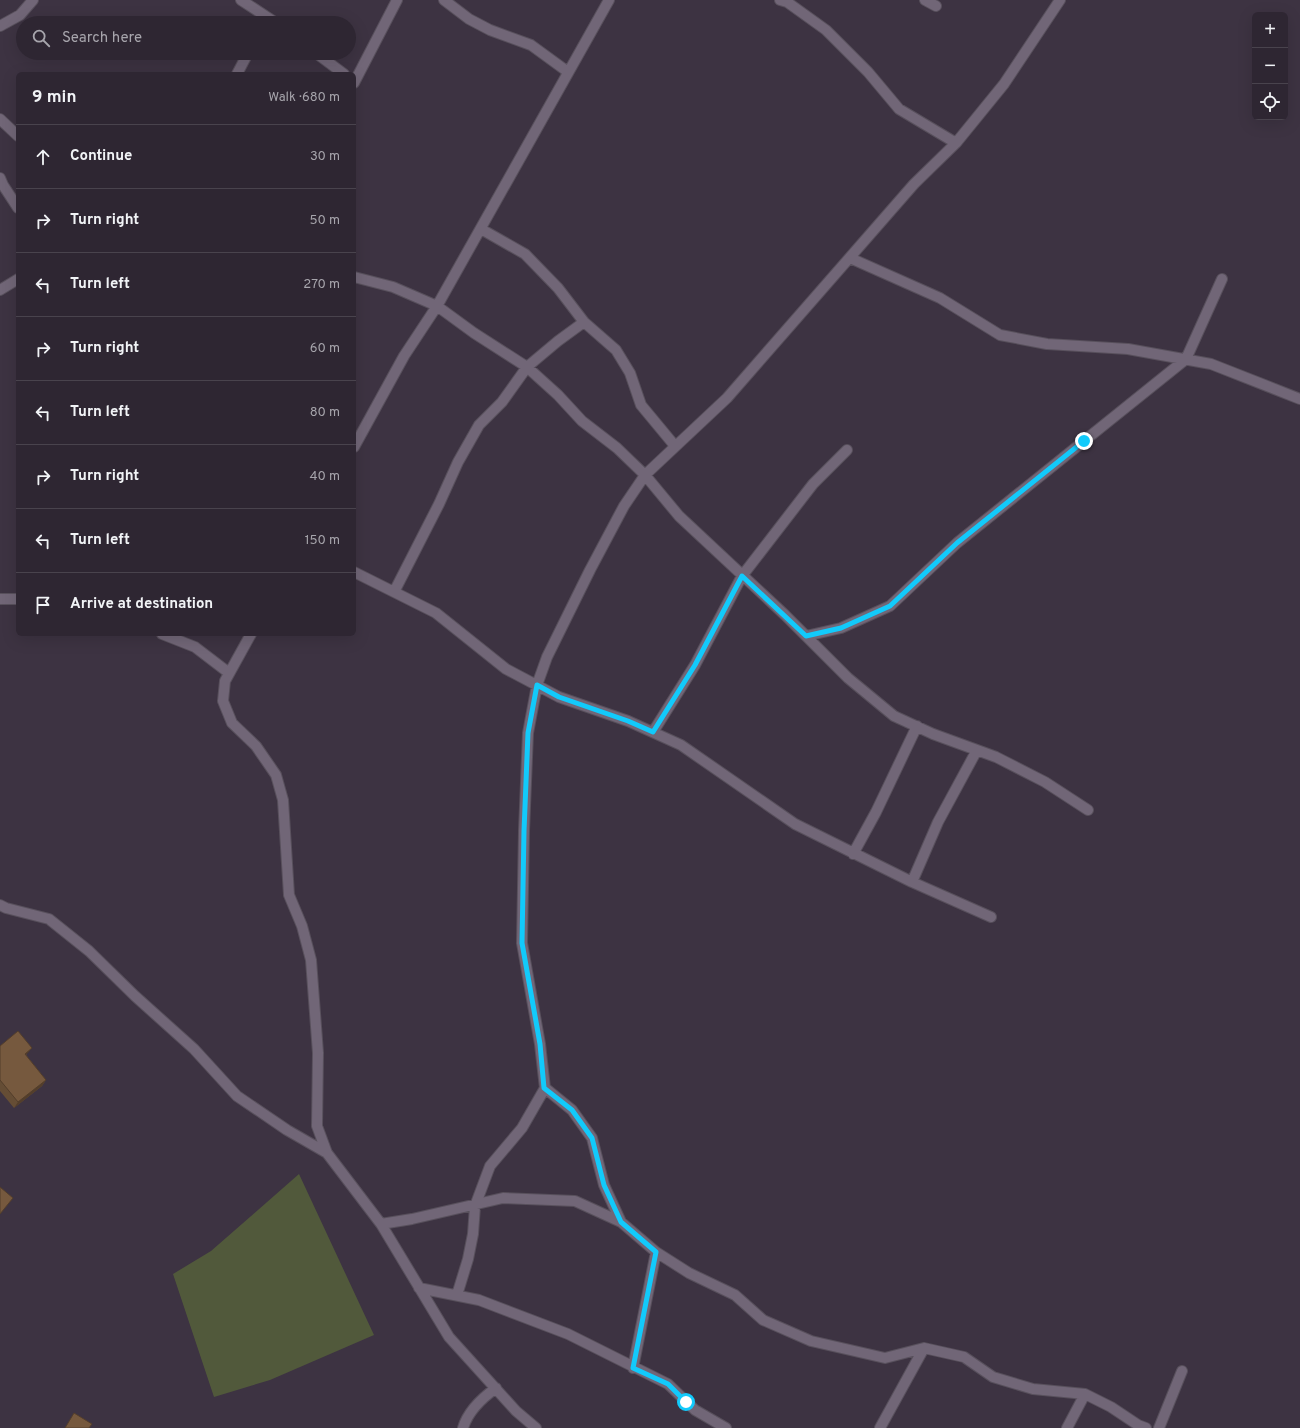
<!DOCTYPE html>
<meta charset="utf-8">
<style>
body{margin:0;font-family:Overpass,sans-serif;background:#362e3a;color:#f1f3f6}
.controls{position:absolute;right:12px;top:12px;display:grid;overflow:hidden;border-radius:6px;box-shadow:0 4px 16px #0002}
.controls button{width:36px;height:36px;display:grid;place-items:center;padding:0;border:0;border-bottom:1px solid #49434d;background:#2e2632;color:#f1f3f6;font:20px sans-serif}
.stop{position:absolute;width:12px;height:12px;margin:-9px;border:3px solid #12cafb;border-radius:50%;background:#fff}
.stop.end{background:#12cafb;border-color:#fff;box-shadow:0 1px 4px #0008}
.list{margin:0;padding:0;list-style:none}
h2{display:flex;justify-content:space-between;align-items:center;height:52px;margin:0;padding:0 16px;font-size:17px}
h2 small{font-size:13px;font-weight:400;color:#a7a5ac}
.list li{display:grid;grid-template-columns:26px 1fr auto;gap:12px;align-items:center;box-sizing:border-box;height:64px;padding:0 16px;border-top:1px solid #49434d}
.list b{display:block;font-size:15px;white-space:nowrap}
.list em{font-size:13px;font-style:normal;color:#a7a5ac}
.icon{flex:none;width:22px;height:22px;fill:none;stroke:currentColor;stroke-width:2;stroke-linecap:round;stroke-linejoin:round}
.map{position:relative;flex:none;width:1300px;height:1428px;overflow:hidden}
.search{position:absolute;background:#2e2632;box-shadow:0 4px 16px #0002;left:16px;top:16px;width:340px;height:44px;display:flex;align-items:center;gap:10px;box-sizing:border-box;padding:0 14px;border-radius:22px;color:#a7a5ac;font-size:15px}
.panel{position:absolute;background:#2e2632;box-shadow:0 4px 16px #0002;left:16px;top:72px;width:340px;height:564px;border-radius:6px}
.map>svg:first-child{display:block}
.green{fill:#51593b}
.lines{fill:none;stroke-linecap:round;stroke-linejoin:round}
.minor-casing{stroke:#58505c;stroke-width:12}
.minor{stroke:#716677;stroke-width:10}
.wall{fill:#654d35}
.shaded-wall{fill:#533e2b}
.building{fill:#76593e;stroke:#533e2b}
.route{stroke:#12cafb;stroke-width:5}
</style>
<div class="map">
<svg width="1300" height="1428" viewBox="0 0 1300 1428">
<rect width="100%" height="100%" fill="#3d3342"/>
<path class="green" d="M 299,1174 L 374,1335 L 270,1380 L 214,1397 L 173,1274 L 211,1251 Z"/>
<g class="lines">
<defs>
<path id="minor" d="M 241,0 L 276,23
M 444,0 L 469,19 L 490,30 L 531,45 L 568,72
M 780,0 L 787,2 L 826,30 L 868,72 L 899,109 L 956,143
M 925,0 L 936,6
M 0,26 L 20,15 L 33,0
M 316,53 L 344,74
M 237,74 L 248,53
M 354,83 L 397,0
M 0,119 L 18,136
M 0,178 L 3,185 L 18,208
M 481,229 L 525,254 L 558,288 L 584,322 L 616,350 L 630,373 L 641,405 L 675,446
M 850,258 L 940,298 L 1000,335 L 1047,344 L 1128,349 L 1211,364 L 1300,399
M 354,277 L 393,287 L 437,306 L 474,333 L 527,367 L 558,395 L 582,421 L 617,448 L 645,475 L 679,516 L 785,615 L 848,678 L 894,716 L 933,734 L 996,757 L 1045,782 L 1088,810
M 0,290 L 18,279
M 354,447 L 404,356 L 437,306 L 609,0
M 354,572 L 436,613 L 506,669 L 559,697 L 628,721 L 681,745 L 795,824 L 912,882 L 991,917
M 394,592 L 439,504 L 458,462 L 479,425 L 502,402 L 527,367 L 558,341 L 584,322
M 0,599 L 18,599
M 162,634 L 195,647 L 229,673
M 251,634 L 225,681 L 223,701 L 232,723 L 256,746 L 276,775 L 283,800 L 289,895 L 302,926 L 311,960 L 318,1053 L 317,1126 L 327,1153 L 381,1224 L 449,1337 L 516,1411 L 536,1428
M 806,636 L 841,628 L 890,606 L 957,543 L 1186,359 L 1222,279
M 653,732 L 695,665 L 742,576 L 813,484 L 847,450
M 853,854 L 876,812 L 917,726
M 912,882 L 938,822 L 977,750
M 0,905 L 6,908 L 49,919 L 89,951 L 135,996 L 194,1049 L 237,1096 L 287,1130 L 327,1153
M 545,1088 L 572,1110 L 592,1138 L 604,1185 L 621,1222
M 381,1224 L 412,1219 L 503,1198 L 575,1201 L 621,1222 L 656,1252 L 689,1273 L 735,1295 L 763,1320 L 811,1341 L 885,1358 L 924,1348 L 964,1357 L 993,1377 L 1033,1389 L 1085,1394 L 1111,1407 L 1138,1425 L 1146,1428
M 419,1288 L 479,1300 L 568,1334 L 668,1384 L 695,1410 L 726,1428
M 457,1295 L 468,1259 L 473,1234 L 475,1206 L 490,1166 L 522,1128 L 545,1088 L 540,1044 L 522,943 L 524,831 L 528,733 L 537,685 L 547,657 L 590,570 L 624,506 L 645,475 L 727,398 L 914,184 L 956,143 L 1004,84 L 1060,0
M 633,1368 L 656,1252
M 463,1428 C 468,1411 482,1398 496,1388
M 880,1428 L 924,1348
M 1067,1428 L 1085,1394
M 1159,1428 L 1182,1371"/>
</defs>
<use href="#minor" class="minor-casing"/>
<use href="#minor" class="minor"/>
</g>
<path class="wall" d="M 0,1046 L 27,1054 L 26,1055 L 46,1080 L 42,1086 L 14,1108 L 0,1091 Z"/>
<path class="shaded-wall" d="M 32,1048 L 27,1054 L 20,1060 L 25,1054 Z
M 46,1080 L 42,1086 L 14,1108 L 18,1102 Z"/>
<path class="building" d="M 18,1031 L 32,1048 L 25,1054 L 46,1080 L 18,1102 L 0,1080 L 0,1046 Z
M 0,1187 L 13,1198 L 0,1214 Z
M 74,1413 L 92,1424 L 89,1428 L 65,1428 Z"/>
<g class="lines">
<path class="route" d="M 686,1402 L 668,1384 L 633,1368 L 656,1252 L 621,1222 L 604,1185 L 592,1138 L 572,1110 L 544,1088 L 540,1044 L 522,943 L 524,831 L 528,733 L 537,685 L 559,697 L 628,721 L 653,732 L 695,665 L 742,576 L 806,636 L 841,628 L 890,606 L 957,543 L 1084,441"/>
</g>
</svg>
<div class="controls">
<button>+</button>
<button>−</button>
<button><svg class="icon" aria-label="locate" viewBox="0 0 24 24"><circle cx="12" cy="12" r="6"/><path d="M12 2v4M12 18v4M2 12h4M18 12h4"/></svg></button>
</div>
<div class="stop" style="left:686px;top:1402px"></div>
<div class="stop end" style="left:1084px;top:441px"></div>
<div class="search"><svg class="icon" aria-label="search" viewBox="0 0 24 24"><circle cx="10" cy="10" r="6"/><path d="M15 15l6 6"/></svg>Search here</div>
<section class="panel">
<h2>9 min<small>Walk · 680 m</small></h2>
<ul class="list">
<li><svg class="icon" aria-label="ahead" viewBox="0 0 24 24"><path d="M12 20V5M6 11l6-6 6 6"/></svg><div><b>Continue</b></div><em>30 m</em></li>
<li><svg class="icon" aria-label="right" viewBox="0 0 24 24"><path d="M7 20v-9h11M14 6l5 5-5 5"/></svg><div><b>Turn right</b></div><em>50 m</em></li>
<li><svg class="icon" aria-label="left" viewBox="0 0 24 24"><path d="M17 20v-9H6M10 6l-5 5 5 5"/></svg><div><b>Turn left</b></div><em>270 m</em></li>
<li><svg class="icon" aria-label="right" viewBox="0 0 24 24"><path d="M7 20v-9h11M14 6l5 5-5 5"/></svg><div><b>Turn right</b></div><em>60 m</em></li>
<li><svg class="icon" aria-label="left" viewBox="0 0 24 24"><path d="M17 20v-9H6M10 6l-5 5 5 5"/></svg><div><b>Turn left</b></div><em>80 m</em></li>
<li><svg class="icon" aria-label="right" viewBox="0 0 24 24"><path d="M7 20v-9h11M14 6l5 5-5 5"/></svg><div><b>Turn right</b></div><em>40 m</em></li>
<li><svg class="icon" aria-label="left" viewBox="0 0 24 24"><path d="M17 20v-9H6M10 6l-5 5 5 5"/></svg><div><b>Turn left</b></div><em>150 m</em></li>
<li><svg class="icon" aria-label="arrive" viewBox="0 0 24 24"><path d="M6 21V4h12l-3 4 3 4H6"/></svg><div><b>Arrive at destination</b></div></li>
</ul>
</section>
</div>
